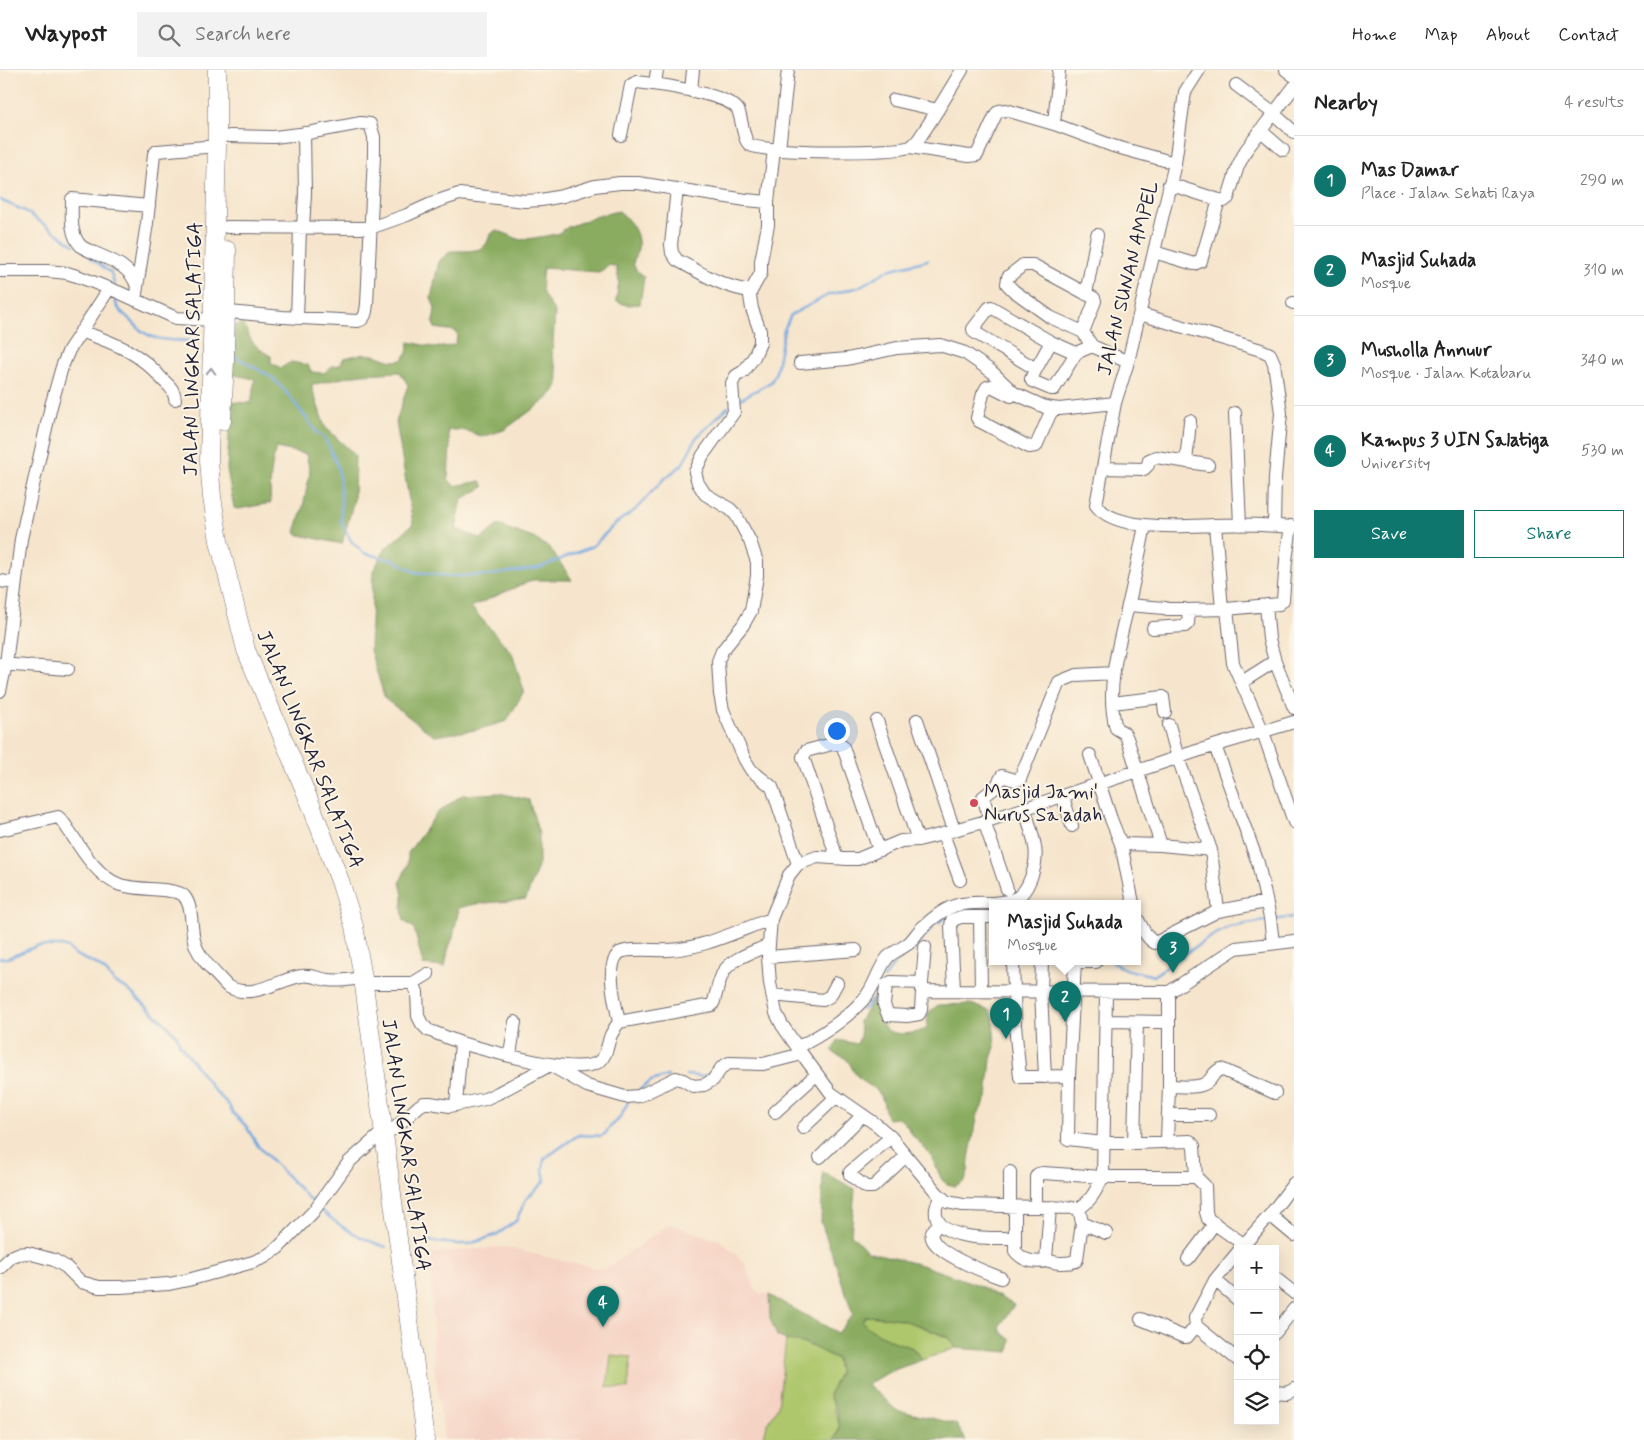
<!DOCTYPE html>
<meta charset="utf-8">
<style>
body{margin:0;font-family:Mynerve,sans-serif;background:#f2f2f2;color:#222}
.controls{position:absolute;right:15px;bottom:15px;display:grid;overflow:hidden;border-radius:0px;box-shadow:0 5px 20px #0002}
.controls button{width:45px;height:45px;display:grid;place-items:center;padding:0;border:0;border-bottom:1px solid #e0e0e0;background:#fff;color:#222;font:25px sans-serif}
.you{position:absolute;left:836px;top:660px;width:18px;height:18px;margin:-12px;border:4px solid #fff;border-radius:50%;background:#1a73e8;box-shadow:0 0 0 8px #1a73e833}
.badge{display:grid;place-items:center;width:32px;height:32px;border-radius:50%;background:#0f766e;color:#fff;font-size:16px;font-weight:700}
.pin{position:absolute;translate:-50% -41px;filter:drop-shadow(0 1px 2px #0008)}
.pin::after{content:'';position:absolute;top:26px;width:18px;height:15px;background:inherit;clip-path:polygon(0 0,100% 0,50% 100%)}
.popup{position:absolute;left:989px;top:830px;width:152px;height:65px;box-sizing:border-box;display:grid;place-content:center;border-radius:0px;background:#fff;filter:drop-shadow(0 1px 4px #0005);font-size:16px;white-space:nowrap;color:#767676}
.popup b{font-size:19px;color:#222}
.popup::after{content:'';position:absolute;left:50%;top:100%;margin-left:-10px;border:10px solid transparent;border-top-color:#fff}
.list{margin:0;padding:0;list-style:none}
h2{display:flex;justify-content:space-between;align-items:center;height:65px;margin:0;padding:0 20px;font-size:21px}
h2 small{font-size:16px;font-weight:400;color:#767676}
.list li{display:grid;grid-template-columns:32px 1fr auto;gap:15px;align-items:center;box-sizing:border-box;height:90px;padding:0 20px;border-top:1px solid #e0e0e0}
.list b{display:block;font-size:19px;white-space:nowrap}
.list p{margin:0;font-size:16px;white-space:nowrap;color:#767676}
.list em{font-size:16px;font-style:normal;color:#767676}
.actions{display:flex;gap:10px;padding:15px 20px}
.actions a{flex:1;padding:11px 0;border:1px solid #0f766e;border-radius:0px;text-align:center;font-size:18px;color:#0f766e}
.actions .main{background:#0f766e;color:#fff}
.icon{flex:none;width:28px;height:28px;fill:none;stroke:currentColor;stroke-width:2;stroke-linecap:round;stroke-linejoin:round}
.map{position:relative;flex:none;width:1294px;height:1370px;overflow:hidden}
header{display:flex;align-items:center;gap:30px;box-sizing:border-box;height:70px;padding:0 25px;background:#fff;border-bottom:1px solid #e0e0e0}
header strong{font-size:24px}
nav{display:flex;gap:28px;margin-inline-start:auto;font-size:18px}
.search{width:350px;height:45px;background:#f2f2f2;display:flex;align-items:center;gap:12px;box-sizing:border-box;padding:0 18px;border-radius:0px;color:#767676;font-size:19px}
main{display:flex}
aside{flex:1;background:#fff}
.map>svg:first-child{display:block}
.built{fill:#f5d2c3}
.green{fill:#aec76c;stroke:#687454}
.forest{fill:#8aac60;stroke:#56674e}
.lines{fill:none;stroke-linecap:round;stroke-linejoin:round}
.stream{stroke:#74a7e0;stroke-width:2.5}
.minor-casing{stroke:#6c666e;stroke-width:14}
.highway-casing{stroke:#6c666e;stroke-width:19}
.minor{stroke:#fff;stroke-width:12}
.highway{stroke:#fff;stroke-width:18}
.oneway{stroke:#9c9ca7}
.poi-dot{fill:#d1495b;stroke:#fcf5e5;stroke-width:2}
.labels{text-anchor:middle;stroke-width:4;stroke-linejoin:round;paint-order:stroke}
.street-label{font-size:20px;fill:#22223b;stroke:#fcf5e5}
.poi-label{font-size:20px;fill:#22223b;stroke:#fcf5e5;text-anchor:start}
</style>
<header>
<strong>Waypost</strong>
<div class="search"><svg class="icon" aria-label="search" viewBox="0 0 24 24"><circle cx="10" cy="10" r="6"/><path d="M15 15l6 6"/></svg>Search here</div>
<nav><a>Home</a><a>Map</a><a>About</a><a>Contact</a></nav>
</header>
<main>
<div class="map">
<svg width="1294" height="1370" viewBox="0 0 1294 1370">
<rect width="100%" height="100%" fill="#fcf5e5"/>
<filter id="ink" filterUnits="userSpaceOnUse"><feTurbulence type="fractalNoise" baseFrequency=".02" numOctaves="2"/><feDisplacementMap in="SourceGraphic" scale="10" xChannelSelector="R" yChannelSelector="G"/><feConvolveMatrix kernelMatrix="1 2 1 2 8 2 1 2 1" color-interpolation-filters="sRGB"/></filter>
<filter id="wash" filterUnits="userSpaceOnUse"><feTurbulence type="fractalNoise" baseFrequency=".0096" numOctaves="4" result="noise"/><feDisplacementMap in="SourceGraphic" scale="20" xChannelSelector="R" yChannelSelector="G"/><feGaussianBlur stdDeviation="1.12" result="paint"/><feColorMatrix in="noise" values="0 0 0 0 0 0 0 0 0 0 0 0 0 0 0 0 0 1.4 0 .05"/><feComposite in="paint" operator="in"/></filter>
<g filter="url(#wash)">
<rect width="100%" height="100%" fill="#f6e5cc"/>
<path class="built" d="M 670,1154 L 721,1171 L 744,1192 L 756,1221 L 769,1225 L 770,1247 L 777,1266 L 786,1270 L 778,1336 L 767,1355 L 763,1370 L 444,1370 L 433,1282 L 431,1183 L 503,1177 L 604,1200 Z"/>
<path class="green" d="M 866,1246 L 895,1248 L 918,1255 L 950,1269 L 956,1278 L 922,1290 L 913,1278 L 897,1273 L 869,1259 L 861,1251 Z
M 786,1270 L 807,1274 L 837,1289 L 839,1303 L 829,1325 L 840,1356 L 834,1370 L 763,1370 L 767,1355 L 778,1336 Z
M 611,1285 L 631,1287 L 628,1319 L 607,1317 Z"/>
<path class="forest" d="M 619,141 C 630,151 640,162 638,179 C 636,185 631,192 635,198 C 636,201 641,204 644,207 L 640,234 L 626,235 L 616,231 L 619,211 L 616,197 L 610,195 L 599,202 L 543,198 C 540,222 541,222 555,242 L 552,287 L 556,296 L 558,306 L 557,317 L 547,329 L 504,360 L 482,367 C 470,361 461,359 448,360 L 450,376 L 448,409 L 454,416 L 481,411 L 484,417 L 462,429 L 456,459 L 481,469 L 498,455 L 533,468 L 550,478 L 572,510 L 532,510 L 471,537 L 512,583 L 524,621 L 507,651 L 476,660 L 434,666 L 385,629 L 370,580 L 373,501 L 386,478 L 413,454 L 396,352 L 408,315 L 400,302 L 361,304 L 311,315 L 325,357 L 355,385 L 354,430 L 342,474 L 300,465 L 295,462 L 303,437 L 310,402 L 306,384 L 276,378 C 271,396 269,414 271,433 L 238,439 L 234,438 L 227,399 L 231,332 L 251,333 L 255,309 L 234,305 L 234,263 L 235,256 L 242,254 C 247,259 248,265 252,271 C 257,278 265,283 271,286 L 271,293 L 281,298 L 291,292 L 308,295 L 311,302 L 324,303 L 333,296 L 340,295 L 344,288 C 353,286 364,283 373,285 C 386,287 387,293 402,290 L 407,283 L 409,272 C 426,275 439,281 455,274 L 458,265 L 455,261 L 435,258 L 433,253 L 435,238 L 431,228 L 439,191 L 451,181 L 468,181 L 481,179 L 487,173 L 490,165 L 496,160 L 509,165 L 520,170 L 534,168 L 557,164 L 568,157 L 600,145 Z
M 499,723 L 529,730 L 539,764 L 539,794 L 526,829 C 504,833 481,831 459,838 L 453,867 L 448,880 L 445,897 L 423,895 L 414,858 L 404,851 L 402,839 L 403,826 L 400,812 L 408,794 L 408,783 L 437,743 L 462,725 Z
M 878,927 L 883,956 C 890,967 914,964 924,960 L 927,957 L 928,943 L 938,935 L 971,934 L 990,941 L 993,948 L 995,977 L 991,989 L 987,1028 L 978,1044 L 969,1088 L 968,1102 L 965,1111 L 955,1116 L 947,1114 L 942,1110 L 930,1084 L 914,1067 L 904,1052 L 898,1048 L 888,1049 C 883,1040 885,1030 879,1023 C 873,1016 863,1013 857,1006 C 852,1001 851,993 846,989 C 842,985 836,986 832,981 L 838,970 L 857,974 C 861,965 862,960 858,951 L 861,949 L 874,928 Z
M 823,1102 L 855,1119 L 851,1164 L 867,1181 L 921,1195 L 976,1214 L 1014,1235 L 999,1257 L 1003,1264 L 1011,1269 L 1009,1282 L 956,1278 L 950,1268 L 918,1255 L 895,1248 L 866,1246 L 862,1251 C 872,1264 897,1273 913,1278 L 922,1290 L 891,1301 L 867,1314 L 896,1340 L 956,1354 L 966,1370 L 834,1370 C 845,1355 836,1339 829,1325 L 839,1303 L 837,1289 L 807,1274 L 786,1270 L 777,1266 L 770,1248 L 769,1225 L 838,1263 L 853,1244 L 821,1152 Z"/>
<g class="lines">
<path class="stream" d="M 0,130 L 25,141 L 74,175
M 90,187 L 111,203 L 115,216
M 115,226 C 115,236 119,240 126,246 C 132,251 137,257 143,262 C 159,273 179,269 197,272
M 231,284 L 273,308 L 291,328 L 317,363 L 324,367 L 332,383 L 338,398 L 341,428 L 341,451 L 351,471 L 364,483 L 396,491 L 415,502 L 451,506 L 491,505 L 539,498 L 593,476 L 615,454 L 635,440 L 664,409 L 682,395 L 696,368 L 728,337
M 737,331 L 771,312 L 776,302 L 784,260 L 791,245 L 828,225 L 859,217 L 888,200 L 928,190
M 1273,850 L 1294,847
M 938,853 L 948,846
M 0,888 L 8,888 L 37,876 L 61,876 L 68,878 L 74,884 L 96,894 L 106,902 L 115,913 L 126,918 L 166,954 L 177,966 L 179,973 L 214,1020 L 229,1035 L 232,1042 L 246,1056 L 258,1076 L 315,1135
M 1112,891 C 1119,900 1141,902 1153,906 L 1207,869 L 1229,857 L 1265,851
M 884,909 L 898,888 L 912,881 L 924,868 L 933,856
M 862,940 L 867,936 L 872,929
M 686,1005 C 697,1005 702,1009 712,1003
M 638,1021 L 651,1011 L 668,1006
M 321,1140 C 341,1158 360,1169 386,1177
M 429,1171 L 456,1174 L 469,1174 L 496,1165 L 516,1151 L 526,1129 L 545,1111 L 543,1100 L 544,1089 L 578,1065 L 601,1066 L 605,1064 L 609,1058 L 619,1049 L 628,1032"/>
</g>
</g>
<g filter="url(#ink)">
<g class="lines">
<defs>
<path id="minor" d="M 1199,0 L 1185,22 L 1175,93 L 1128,292 L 1115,333 L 1096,435 C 1115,462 1184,456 1213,455 C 1240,454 1268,455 1294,457
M 1286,0 L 1294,6
M 655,14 L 657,0
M 1236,15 L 1273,43 L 1294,62
M 691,21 L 693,0
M 894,30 L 938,40
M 1054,54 L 1059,0
M 1260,60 L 1283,80
M 621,65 L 631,15 L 637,12 C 656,14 730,24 738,40 C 742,48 743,71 750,75 C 764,83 900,84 912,76 C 919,71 923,62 928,55 C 940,37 951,18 962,0
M 910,77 L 969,86 L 977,85 L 996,44 L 999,41 L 1006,40 L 1054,54 L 1113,76 L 1175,93
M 779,79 L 788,0
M 1169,114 L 1219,130
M 677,119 L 671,175 L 672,183 L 677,190 C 701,203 724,218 751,221
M 768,132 L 768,155 L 761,191 L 761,203 L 751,221 L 750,226 L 752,239 L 760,261 L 760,273 L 754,287 L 744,301 L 736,306 L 732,313 L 734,342 L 703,385 L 695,402 L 698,413 L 705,424 L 730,439 L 736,445 L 750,471 L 757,492 L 757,506 L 751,541 L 743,555 L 722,581 L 718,591 L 720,624 L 723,640 L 745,690 L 751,700 L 772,717 L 798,794
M 227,157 L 370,158 L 407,145 L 438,131 L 459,124 L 525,131 L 541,130 L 563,126 L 595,116 L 620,113 L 638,113 L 746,130 L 768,132 L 774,79
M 303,158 L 305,123 L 304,63
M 1154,182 L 1194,194 L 1201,191 L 1219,130 L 1224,131 L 1228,128 L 1238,96 L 1246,80 L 1294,17
M 0,201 L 48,201 L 67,203 L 80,207 L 118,222 L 176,248 L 212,250
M 137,217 C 130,192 102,188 82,177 C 69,165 72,145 72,129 L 149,136
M 1086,224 L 1097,165
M 135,230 L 147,153 L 154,84 L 157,81 L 217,76
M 1293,233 L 1294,233
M 218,241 L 283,247 L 358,251 C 366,249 366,241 367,234 L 374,86 L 374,67 L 370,54 L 361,53 L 308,63 L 274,67 L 229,66
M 1140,244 L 1261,280 L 1270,284 L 1274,293 L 1281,343 L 1275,407 L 1274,456
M 297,248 L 300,158
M 81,261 C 114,273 140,282 163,310 C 169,316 174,319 175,329
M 1083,262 L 1095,231 L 1094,228 L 1033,195 L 1023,195 L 1008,207 L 1007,214 L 1014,221 L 1050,247 L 1083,262 L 1092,276 L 1128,292
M 1076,283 L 1051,272 L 991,237 L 989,238 L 973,259 L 974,262 L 1036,299 L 1031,309 L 1032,311 L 1051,319 L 1054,319 L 1076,283 L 1092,276
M 800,293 L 847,289 L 897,278 L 940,275 L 965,283 L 991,301 L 1014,323 L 1045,337 L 1059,339 L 1115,333
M 1036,299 L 1051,272
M 1011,326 L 991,316 L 987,317 L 983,324 L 977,348 L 979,351 L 1029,377 L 1036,376 L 1050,344 L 1054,339
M 1235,343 L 1240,455
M 1186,392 L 1190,351
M 1103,398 L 1144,399 L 1148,395 L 1149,390 L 1156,387 L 1208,395
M 1215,455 L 1222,539
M 1145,456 C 1139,483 1135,509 1128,536 C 1119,573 1105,620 1116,658 L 1124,663 L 1127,668 L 1161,775
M 0,511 L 15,513
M 1128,535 L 1165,538 L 1167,539 L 1184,539 L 1185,540 L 1227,539 L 1279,534 L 1283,530 L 1286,490 L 1291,456
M 1266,535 L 1269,569 L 1275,591 L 1294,638
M 1227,539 L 1233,593 L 1263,662 L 1294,752
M 1153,558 L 1185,556 L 1188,553 L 1189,540
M 0,594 L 68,599
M 1242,612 L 1275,591
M 0,621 L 6,594 L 21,469 L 51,336 L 62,297 L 69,280 L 109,219
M 1112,633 L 1163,627 L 1165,642
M 917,650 L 954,760
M 877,651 L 918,770
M 1169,655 L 1178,688 L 1211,780 L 1218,841
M 1215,676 L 1258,793 L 1270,848 L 1273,873
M 1090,685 L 1111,749 L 1121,774 L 1133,833
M 1063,727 L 1072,756
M 990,750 L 983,727 L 996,717 L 1002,706 L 1015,710 L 1020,709 L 1059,612 L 1076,605 L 1114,603
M 984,751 L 1007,819
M 0,760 L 58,747 C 64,751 67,759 72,765 C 83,782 98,806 118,814 C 132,821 177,817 184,826 C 194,838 190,859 195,874 C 200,889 216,904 227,916 C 252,931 277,910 301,906 C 311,904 319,909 328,910 C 339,912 352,909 363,908
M 943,764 L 960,810
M 1121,774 L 1161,775 L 1211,780
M 837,788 L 803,687 L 806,681 L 836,673 L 839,673 L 843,677 L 879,780
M 993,833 C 999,832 1006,832 1012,830 C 1029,825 1038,793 1035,777 C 1033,764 1028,751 1025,739
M 980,847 L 981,921
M 1138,850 C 1142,858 1147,869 1155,873 L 1218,841 L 1266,832
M 768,887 L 856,880
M 1013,891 L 1015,955 L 1020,1007 L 1069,1006 L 1068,1069 L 1103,1073 L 1134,1073 L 1190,1071 L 1194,1076 L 1196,1107
M 1042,891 L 1041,921 L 1045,1007
M 373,913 L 413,913 L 428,904
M 413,913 L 417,922 L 418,946 L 422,954 L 428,960 L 461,973
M 922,913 L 925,877
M 954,920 L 951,856 L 952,850 L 961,847 L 992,847
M 922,921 L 922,913 L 891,912 L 886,915 L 884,935 L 888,945 L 907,946 L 919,944 L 921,940 L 922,921 L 1169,922
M 772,925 L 823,930 L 830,926 L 837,913
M 1106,951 L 1169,952
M 619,952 C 616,936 605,898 618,884 C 625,877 657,881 667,880 C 702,879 737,861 771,849
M 798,977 C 822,965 845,950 863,930 C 875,918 877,900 888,887 C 894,881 904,878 910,872 C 915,867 918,861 923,857 C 949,833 959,832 992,833
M 802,984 L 782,955 L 776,943 L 770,913 L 768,887 L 771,849 L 789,805 L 798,794 L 817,787 L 847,789 L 858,789 L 901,771 L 918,770 L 943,764 L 954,760 L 990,750 L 1197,681 L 1294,652
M 510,985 L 515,952
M 1069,1006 L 1075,892 L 1096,892
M 1169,1016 C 1180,1016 1197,1019 1206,1013 C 1213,1009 1213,1001 1221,999 L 1275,1023
M 456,1035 L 461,973 C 487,980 582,1009 601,990 C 608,983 607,974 611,965 C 613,961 616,956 619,952 L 712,935 L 714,931 C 717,921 719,909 724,901 C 734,887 754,882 769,875
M 775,1042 L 816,1005
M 1168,1045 L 1209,1045
M 803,1058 L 836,1027
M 891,1067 L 850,1102 L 850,1105 L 866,1117 L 873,1117 L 906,1086
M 1167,1071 L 1169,1016 L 1169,922 L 1236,878 L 1294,871
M 1134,1073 L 1137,952
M 820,1087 L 863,1045
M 1010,1102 L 1010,1137
M 941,1127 C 937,1133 935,1137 936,1145 C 941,1171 993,1168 1014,1168
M 1036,1136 L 1036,1107 L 1038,1104 L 1043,1103 L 1103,1107 L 1106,922
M 1015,1137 L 1015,1181 C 1023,1191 1035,1193 1047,1191
M 1050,1138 L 1046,1189 C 1053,1194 1067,1194 1076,1191 L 1077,1189 L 1082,1153 L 1079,1138
M 1270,1145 L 1294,1165
M 1082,1153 L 1106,1163
M 939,1154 C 935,1158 930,1162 932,1168 C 937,1184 985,1202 1001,1208
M 1240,1179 L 1270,1145 L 1294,1113
M 1238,1182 L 1215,1210 L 1195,1248 L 1196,1256 L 1238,1290
M 1188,1189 L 1215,1153
M 0,1198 L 11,1187 L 18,1184 L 28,1183 L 54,1190 L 66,1197 L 81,1212 L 99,1217 L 120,1217 L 169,1214 L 188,1210 L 253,1192 L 265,1187 L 278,1178 L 313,1142 L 349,1092 L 384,1061 L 394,1059 L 419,1036 L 424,1033 L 430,1033 L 450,1036 L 485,1029 L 498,1023 L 550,995 L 587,1016 L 625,1027 L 639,1026 L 676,1008 L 683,1010 L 693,1016 L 704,1015 L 713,1010 L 722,997 L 729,993 L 763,994 L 802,984 L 831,1023 L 877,1055 L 891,1067 L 937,1123 L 947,1132 L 963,1135 L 1079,1138 C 1091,1132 1097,1118 1103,1107 L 1196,1107 L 1205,1116 L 1206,1142 L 1208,1149 L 1243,1174
M 1275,1208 L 1294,1223
M 1215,1210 L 1238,1230
M 1141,1249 L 1184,1267 L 1187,1267 L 1196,1256
M 1275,1263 L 1294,1239
M 1275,1322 L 1287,1323 L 1294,1319"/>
<path id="highway" d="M 217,0 L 217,76 L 209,391 L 212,427 L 219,471 L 246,580 L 311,735 L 340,811 L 354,856 L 363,908 L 425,1370
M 222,351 L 225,291 L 227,180"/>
</defs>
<use href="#minor" class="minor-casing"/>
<use href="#highway" class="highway-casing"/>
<use href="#minor" class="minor"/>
<use href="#highway" class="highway"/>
</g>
<defs><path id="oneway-chevron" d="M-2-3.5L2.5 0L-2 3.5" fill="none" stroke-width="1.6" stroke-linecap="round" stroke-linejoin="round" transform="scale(1.25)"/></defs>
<use class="oneway" href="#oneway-chevron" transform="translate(211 301) rotate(-89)"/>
</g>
<circle class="poi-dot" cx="974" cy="733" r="5"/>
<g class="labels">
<g class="street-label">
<text transform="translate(1127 208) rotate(-76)" y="7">JALAN SUNAN AMPEL</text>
<text transform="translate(192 279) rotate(-89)" y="7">JALAN LINGKAR SALATIGA</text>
<text transform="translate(311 679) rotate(68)" y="7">JALAN LINGKAR SALATIGA</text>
<text transform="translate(407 1075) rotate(82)" y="7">JALAN LINGKAR SALATIGA</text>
</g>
<g class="poi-label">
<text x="984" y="728">Masjid Jami'<tspan x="984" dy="23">Nurus Sa'adah</tspan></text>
</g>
</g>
</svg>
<div class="controls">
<button>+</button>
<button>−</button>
<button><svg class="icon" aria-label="locate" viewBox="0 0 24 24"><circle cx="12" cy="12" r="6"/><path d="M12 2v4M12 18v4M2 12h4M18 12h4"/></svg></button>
<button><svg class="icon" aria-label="layers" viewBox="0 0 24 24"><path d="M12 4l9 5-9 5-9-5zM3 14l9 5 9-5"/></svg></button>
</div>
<div class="you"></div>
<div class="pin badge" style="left:1006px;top:969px">1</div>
<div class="pin badge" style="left:1065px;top:952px">2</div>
<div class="popup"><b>Masjid Suhada</b>Mosque</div>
<div class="pin badge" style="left:1173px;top:903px">3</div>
<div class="pin badge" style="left:603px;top:1257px">4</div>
</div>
<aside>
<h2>Nearby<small>4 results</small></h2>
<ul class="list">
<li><span class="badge">1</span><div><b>Mas Damar</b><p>Place · Jalan Sehati Raya</p></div><em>290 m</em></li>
<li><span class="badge">2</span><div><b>Masjid Suhada</b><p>Mosque</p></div><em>310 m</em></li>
<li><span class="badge">3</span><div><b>Musholla Annuur</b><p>Mosque · Jalan Kotabaru</p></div><em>340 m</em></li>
<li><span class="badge">4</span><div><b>Kampus 3 UIN Salatiga</b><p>University</p></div><em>530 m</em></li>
</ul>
<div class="actions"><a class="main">Save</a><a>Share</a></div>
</aside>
</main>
